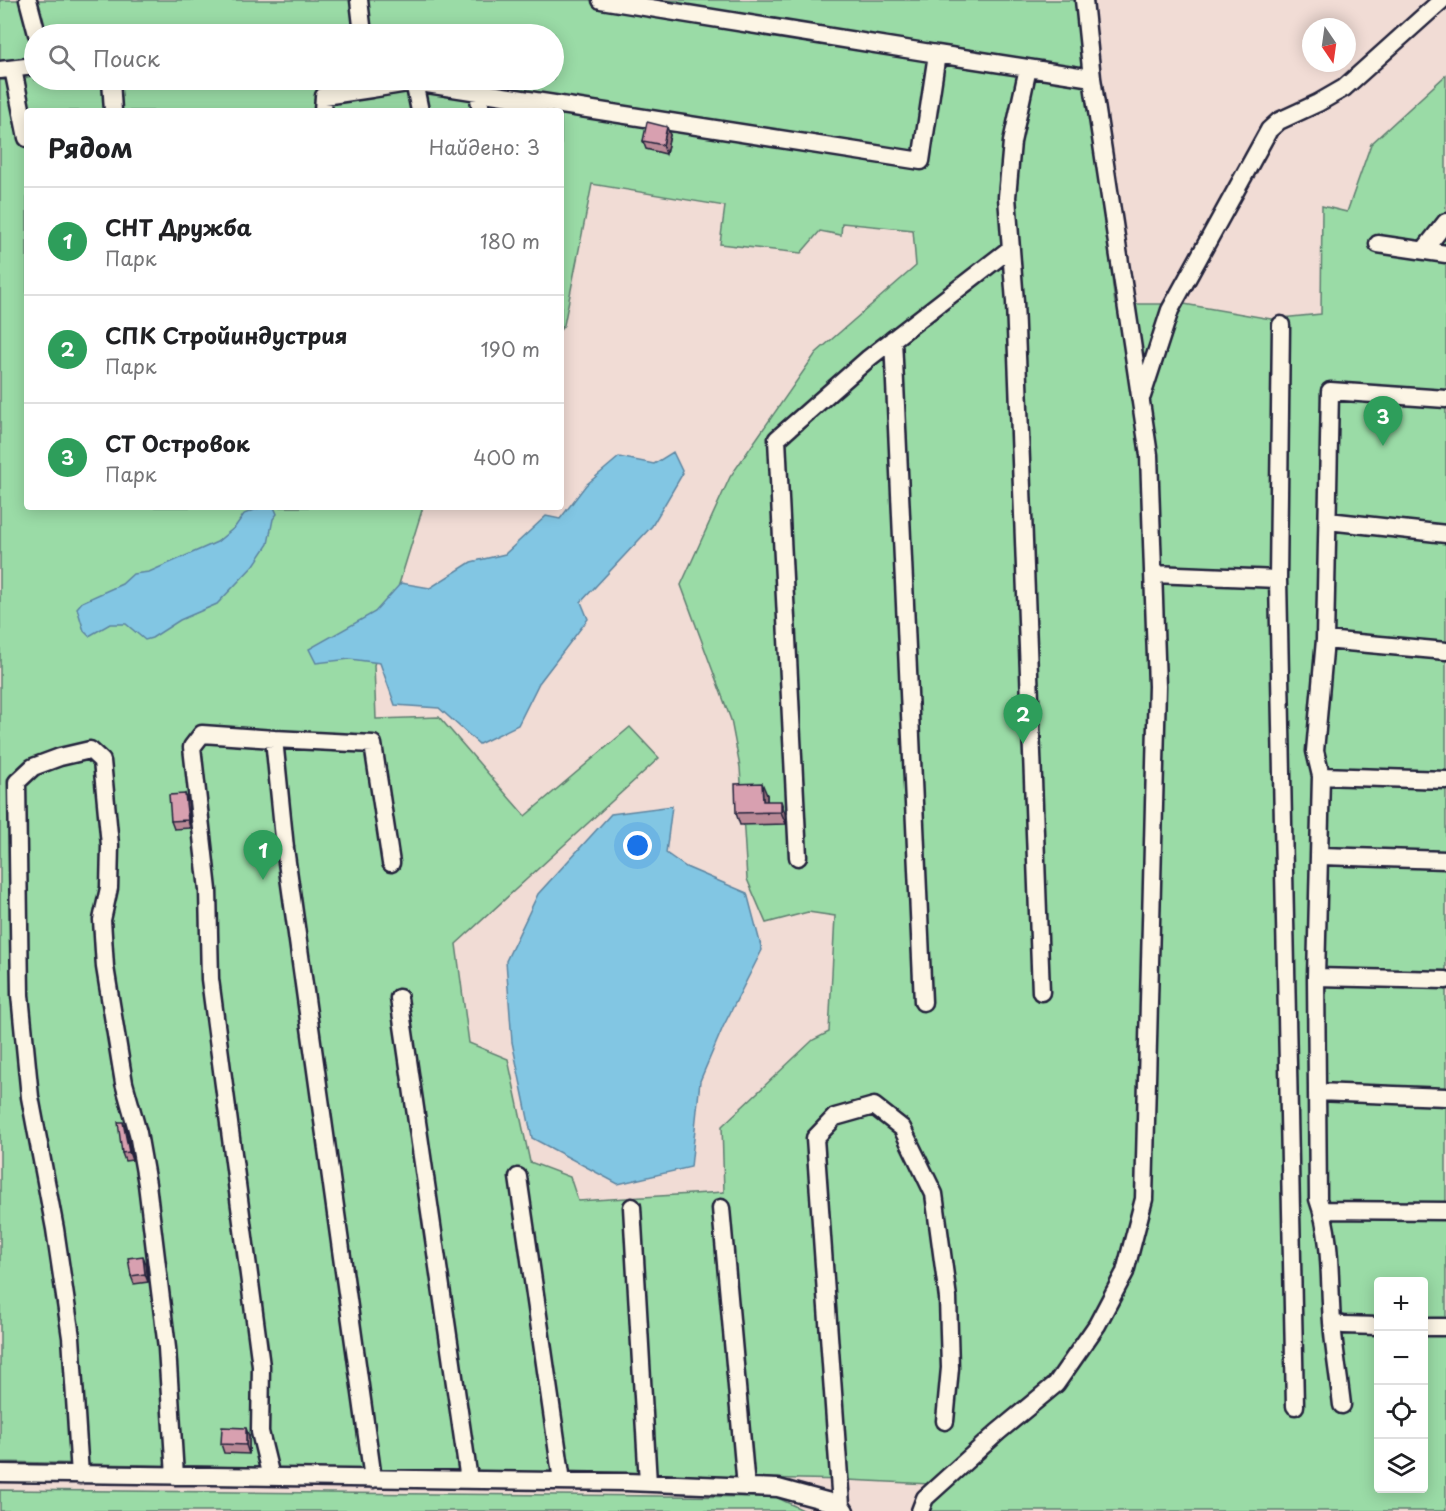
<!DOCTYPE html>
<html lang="ru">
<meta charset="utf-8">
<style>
body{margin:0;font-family:"Playpen Sans",sans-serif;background:#f6f6f6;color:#202124}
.controls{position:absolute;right:18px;bottom:18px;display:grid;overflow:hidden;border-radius:6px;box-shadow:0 3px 15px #0003}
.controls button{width:54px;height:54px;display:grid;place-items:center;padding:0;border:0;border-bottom:2px solid #e0e0e0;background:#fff;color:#202124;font:30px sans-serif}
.compass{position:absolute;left:1302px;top:18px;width:54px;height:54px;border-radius:50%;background:#fff;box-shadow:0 3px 15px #0003;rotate:167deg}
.you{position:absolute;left:638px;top:846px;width:21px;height:21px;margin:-15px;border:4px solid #fff;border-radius:50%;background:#1a73e8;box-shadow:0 0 0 9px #1a73e833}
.badge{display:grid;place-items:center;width:39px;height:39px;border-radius:50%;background:#ea580c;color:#fff;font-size:20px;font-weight:700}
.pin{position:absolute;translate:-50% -50px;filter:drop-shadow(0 2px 3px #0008)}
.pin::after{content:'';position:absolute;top:32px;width:21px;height:18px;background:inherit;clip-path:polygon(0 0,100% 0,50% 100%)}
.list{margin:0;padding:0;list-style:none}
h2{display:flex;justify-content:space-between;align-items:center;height:78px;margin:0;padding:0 24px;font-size:26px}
h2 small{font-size:20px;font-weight:400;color:#757577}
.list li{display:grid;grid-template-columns:39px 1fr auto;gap:18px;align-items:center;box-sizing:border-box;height:108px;padding:0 24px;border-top:2px solid #e0e0e0}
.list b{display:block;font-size:22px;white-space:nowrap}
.list p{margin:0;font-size:20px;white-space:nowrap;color:#757577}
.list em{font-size:20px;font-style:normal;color:#757577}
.icon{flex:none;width:33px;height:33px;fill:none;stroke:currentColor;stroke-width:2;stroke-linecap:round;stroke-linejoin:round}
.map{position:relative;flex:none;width:1446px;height:1511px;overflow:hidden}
.search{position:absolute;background:#fff;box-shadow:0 3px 15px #0003;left:24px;top:24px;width:540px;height:66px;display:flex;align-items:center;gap:15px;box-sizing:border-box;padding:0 21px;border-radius:33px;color:#757577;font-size:22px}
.panel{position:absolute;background:#fff;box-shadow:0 3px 15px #0003;left:24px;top:108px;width:540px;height:402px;border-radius:6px}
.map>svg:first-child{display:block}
.green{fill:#9adba6;stroke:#5e7e70;stroke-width:1.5;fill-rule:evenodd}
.water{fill:#82c6e3;stroke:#5c84a0;stroke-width:1.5}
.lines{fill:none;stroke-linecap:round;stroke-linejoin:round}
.minor-casing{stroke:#22223b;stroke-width:21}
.minor{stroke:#fcf5e5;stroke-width:16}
.wall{fill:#ba8a97;stroke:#22223b;stroke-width:1.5}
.shaded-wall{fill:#97707b;stroke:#22223b;stroke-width:1.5}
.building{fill:#d8a0b0;stroke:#22223b;stroke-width:1.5}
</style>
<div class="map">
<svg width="1446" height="1511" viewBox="0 0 1446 1511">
<rect width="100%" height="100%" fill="#f1dcd5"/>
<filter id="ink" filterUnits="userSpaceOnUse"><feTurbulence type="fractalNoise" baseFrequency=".0167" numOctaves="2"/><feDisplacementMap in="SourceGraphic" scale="12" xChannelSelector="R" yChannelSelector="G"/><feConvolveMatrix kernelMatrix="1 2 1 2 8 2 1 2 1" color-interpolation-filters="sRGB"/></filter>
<g filter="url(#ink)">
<path class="green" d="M 0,0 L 1080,0 L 1115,304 L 1184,304 L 1271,319 L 1321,314 L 1322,206 L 1347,212 L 1371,144 L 1446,75 L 1446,1511 L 930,1511 L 930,1484 L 847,1480 L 0,1462 ZM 34,34 L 554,34 L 554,80 L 34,80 ZM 27,111 L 561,111 L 561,329 L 564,325 L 592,184 L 725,206 L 720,244 L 801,253 L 820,231 L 841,235 L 842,223 L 913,230 L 916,266 L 816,353 L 730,477 L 681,585 L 731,720 L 740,767 L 747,879 L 766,923 L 808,912 L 835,916 L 829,1032 L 813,1040 L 722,1126 L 724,1192 L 578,1201 L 570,1177 L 530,1162 L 508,1059 L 469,1043 L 456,944 L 659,758 L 630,727 L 525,816 L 439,717 L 376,719 L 374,665 L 423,507 L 27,507 ZM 1378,1282 L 1424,1282 L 1424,1488 L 1378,1488 Z
M 0,1490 L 776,1497 L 805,1511 L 0,1511 Z"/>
<path class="water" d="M 673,452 L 683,473 L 652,526 L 581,602 L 588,619 L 539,683 L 518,725 L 479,744 L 439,708 L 395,705 L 380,663 L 350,659 L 316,663 L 309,649 L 375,612 L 401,583 L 430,588 L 471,562 L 505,554 L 546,516 L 560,519 L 586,485 L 619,457 L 654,464 Z
M 262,507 L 274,507 L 277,514 L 273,519 L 268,544 L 254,565 L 217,604 L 180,620 L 152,638 L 145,640 L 126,624 L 110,624 L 89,636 L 84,631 L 77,608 L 82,602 L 122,584 L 133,574 L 149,572 L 217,542 L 235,527 L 244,514 Z
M 672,806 L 666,853 L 686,867 L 747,893 L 762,950 L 723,1027 L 700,1081 L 691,1167 L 618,1184 L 532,1138 L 512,1042 L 506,961 L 538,894 L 611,814 Z"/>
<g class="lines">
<defs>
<path id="minor" d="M 28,0 L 37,34
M 359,0 L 363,34
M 601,0 L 937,54
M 1028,68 L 1012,142 L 1007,197 L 1015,302 L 1041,992
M 13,69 L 27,138
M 0,70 L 34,66
M 111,80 L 113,111
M 369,80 L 371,89 L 414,82 L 921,161 L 937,54 L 1092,78
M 414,82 L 420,111
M 478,92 L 481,111
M 323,111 L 324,96 L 371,89
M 1378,244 L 1446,254
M 1424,250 L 1446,222
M 893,339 L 923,1002
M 1142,396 L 1170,310 L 1269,130 L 1279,121 L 1318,103 L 1344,88 L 1442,0
M 1328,521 L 1446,534
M 1153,574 L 1278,579 L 1281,325
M 1278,579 L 1295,1406
M 1325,640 L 1446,651
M 1321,776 L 1446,780
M 1321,856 L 1446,860
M 798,857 L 777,439 L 869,358 L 1011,248
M 1316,977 L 1446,980
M 399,998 L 469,1480
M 1317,1092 L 1446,1097
M 518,1177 L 562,1481
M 632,1207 L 648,1483
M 721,1208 L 746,1487
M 1322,1210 L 1446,1211
M 1332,1323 L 1343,1325 L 1378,1326
M 1424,1327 L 1446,1327
M 1342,1405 C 1339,1378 1334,1350 1332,1322 C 1329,1281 1332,1238 1318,1199 L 1316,977 L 1321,776 L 1315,751 L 1325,640 L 1330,391 L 1446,399
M 0,1473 L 627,1482 L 778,1488 L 841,1505 L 845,1511
M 80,1475 L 71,1337 L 55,1229 L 30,1097 L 20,995 L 17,782 L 33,767 L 60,757 L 90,750 L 102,761 L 110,845 L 109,888 L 102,920 L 105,967 L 124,1083 L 138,1133 L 147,1184 L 167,1348 L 175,1476
M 271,1477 L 260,1432 L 261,1366 L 210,979 L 208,890 L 192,747 L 202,734 L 274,739
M 373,1479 L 285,848 L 274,739 L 373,744 L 391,863
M 841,1505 L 815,1138 L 835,1117 L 874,1106 L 902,1128 L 934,1194 L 948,1298 L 950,1368 L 945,1421
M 920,1511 L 925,1498 L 998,1432 L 1056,1384 L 1097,1325 L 1125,1272 L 1144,1199 L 1157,686 L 1149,455 L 1092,78 L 1084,0"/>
</defs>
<use href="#minor" class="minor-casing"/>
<use href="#minor" class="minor"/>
</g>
<path class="wall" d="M 670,135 L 666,154 L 646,149 L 643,141 Z
M 185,794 L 188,802 L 190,828 L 174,829 L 171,821 Z
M 767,795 L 767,801 L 785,813 L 786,824 L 740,825 L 736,813 Z
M 123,1122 L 126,1130 L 132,1160 L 125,1161 L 122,1153 Z
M 146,1264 L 148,1282 L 134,1284 L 131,1276 Z
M 249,1436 L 249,1454 L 224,1453 L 221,1444 Z"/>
<path class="shaded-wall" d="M 667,127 L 670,135 L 666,154 L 663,145 Z
M 762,783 L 767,795 L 767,814 L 763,801 Z
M 185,794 L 188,802 L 190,828 L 188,820 Z
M 781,801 L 785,813 L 786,824 L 781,812 Z
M 123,1122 L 126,1130 L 132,1160 L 129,1152 Z
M 143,1256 L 146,1264 L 148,1282 L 145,1274 Z
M 246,1428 L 249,1436 L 249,1454 L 246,1445 Z"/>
<path class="building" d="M 647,122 L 667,127 L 663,145 L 643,141 Z
M 762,783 L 763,801 L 781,801 L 781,812 L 736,813 L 735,784 Z
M 185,794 L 188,820 L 171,821 L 169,795 Z
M 118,1122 L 123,1122 L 129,1152 L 122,1153 Z
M 143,1256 L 145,1274 L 131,1276 L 128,1258 Z
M 222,1427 L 246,1428 L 246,1445 L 221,1444 Z"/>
</g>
</svg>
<div class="controls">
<button>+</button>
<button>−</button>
<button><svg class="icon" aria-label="locate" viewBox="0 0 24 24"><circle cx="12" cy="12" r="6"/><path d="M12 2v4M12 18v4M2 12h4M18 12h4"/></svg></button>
<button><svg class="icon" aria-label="layers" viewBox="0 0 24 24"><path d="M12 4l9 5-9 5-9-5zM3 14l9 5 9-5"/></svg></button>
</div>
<svg class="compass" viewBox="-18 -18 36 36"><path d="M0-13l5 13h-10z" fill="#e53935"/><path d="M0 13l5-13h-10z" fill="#757577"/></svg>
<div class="you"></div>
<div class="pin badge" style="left:263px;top:880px;background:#2e9e5b">1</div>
<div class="pin badge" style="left:1023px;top:744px;background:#2e9e5b">2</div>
<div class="pin badge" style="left:1383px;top:446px;background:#2e9e5b">3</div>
<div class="search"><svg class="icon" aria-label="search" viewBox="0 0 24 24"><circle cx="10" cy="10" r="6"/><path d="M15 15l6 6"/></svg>Поиск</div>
<section class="panel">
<h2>Рядом<small>Найдено: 3</small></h2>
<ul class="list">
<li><span class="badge" style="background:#2e9e5b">1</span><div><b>СНТ Дружба</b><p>Парк</p></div><em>180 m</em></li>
<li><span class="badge" style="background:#2e9e5b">2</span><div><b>СПК Стройиндустрия</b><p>Парк</p></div><em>190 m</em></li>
<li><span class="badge" style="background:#2e9e5b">3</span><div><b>СТ Островок</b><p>Парк</p></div><em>400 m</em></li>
</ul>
</section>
</div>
